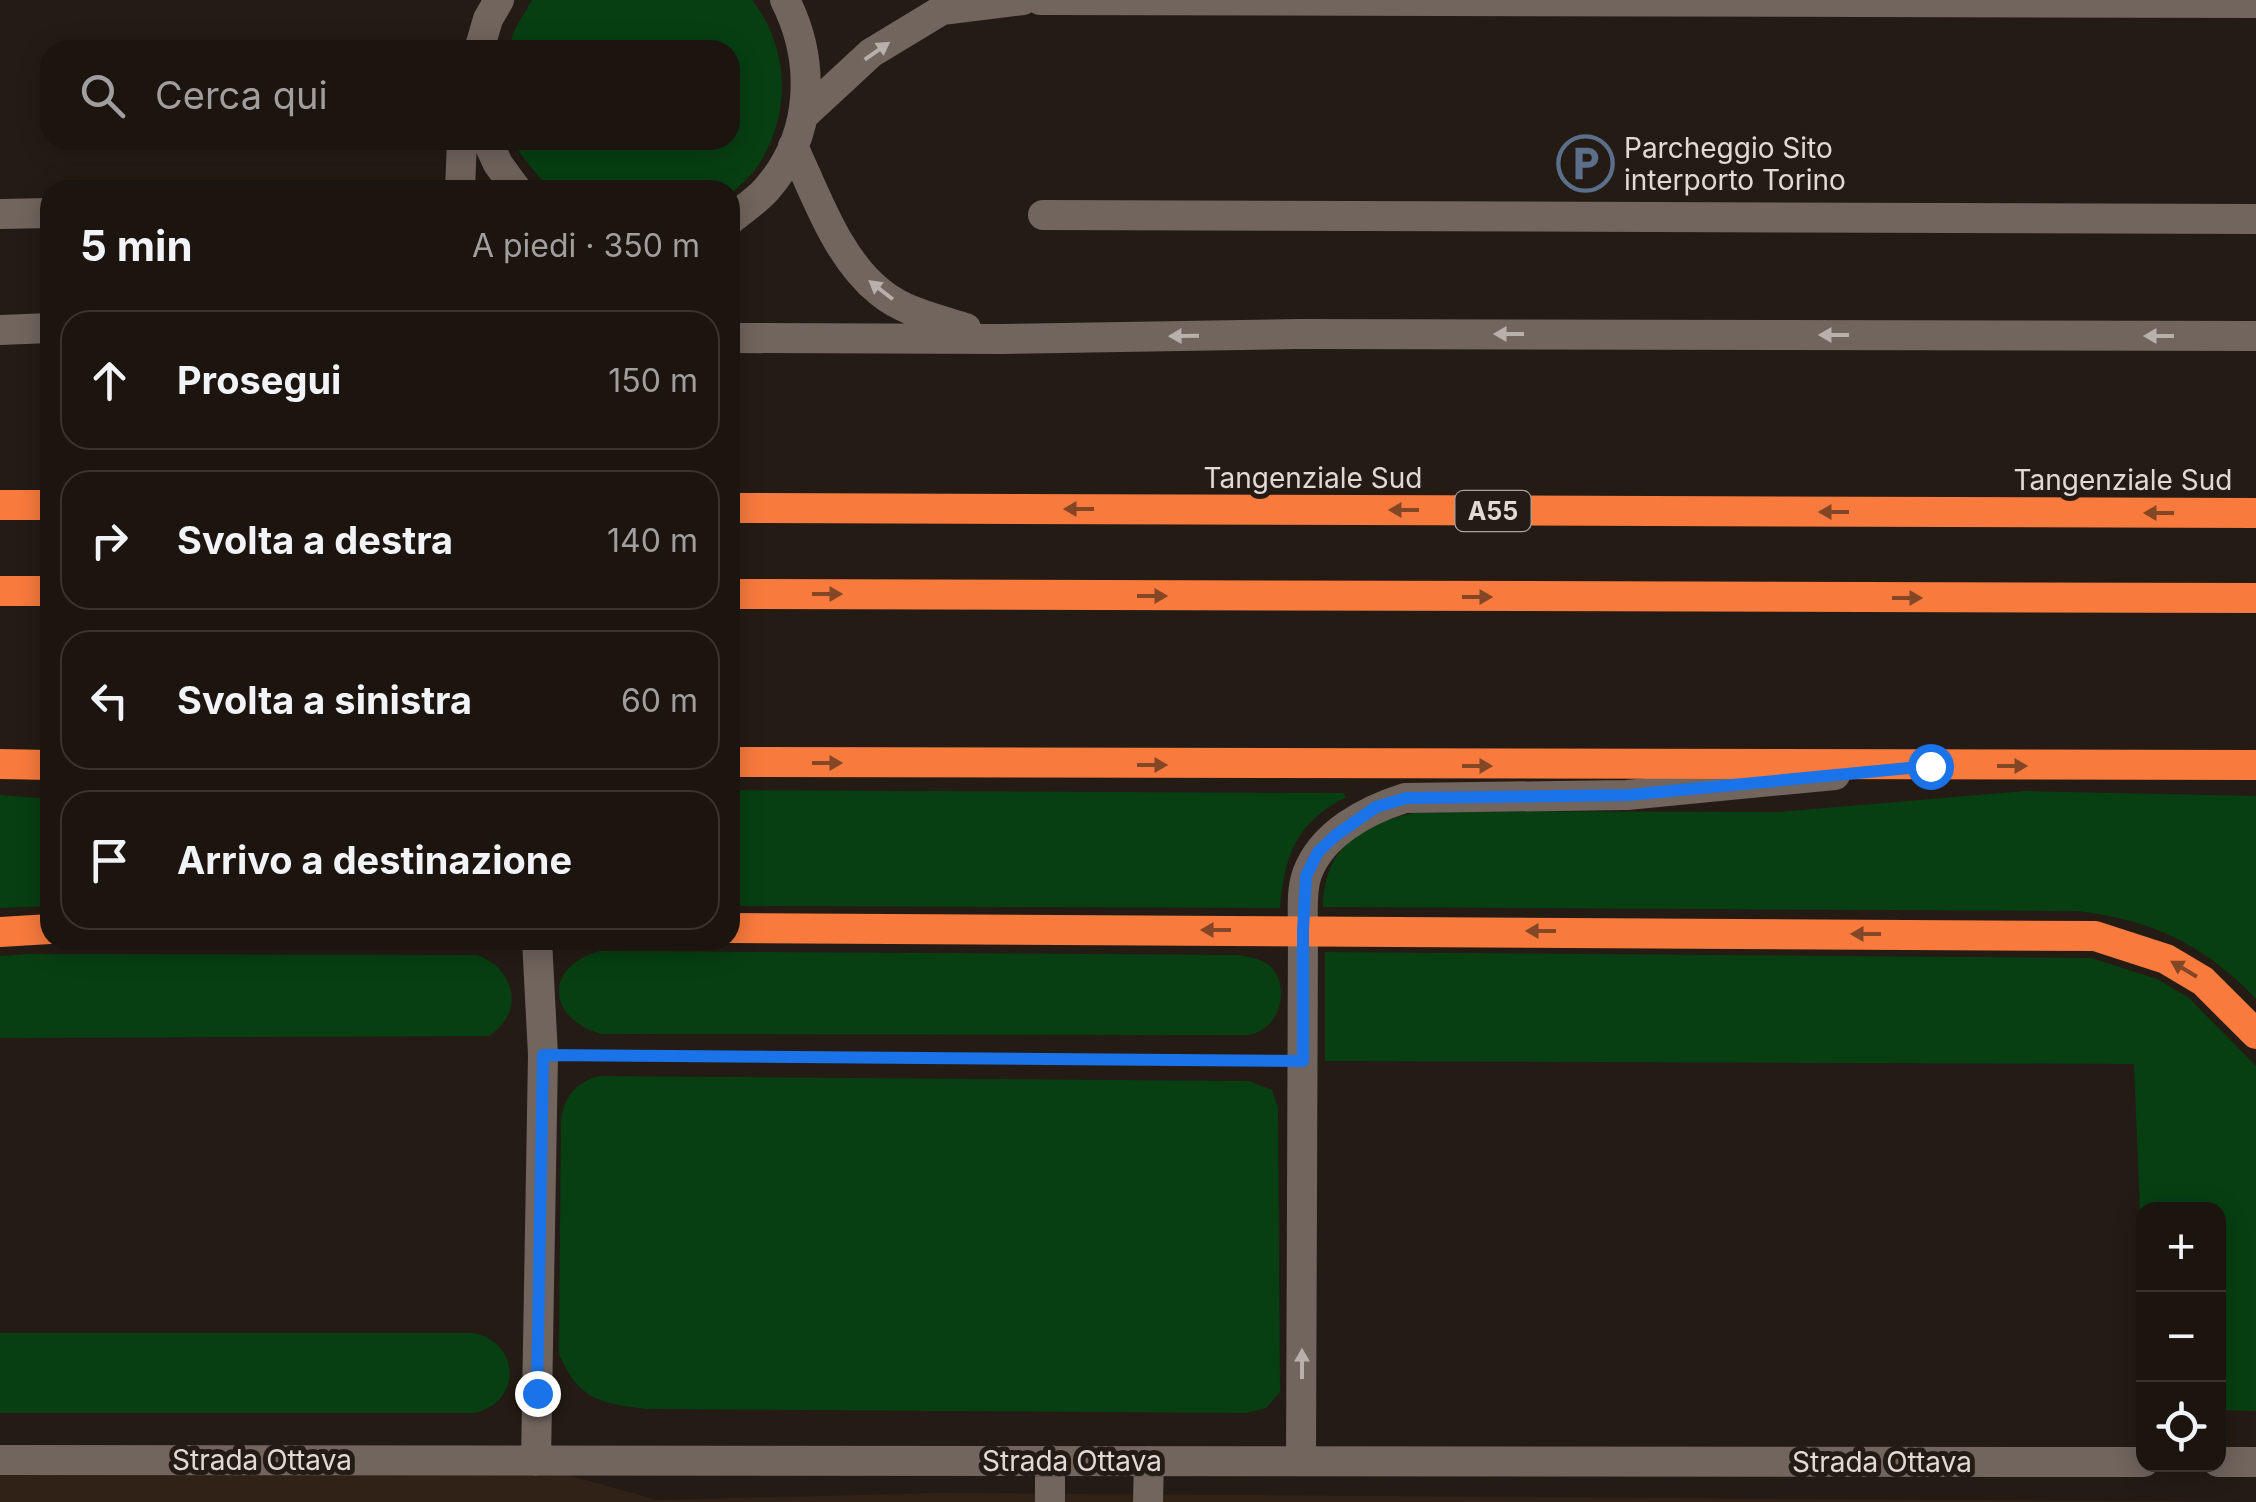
<!DOCTYPE html>
<html lang="it">
<meta charset="utf-8">
<style>
body{margin:0;font-family:Inter,sans-serif;background:#241d18;color:#f1f3f6}
.controls{position:absolute;right:30px;bottom:30px;display:grid;overflow:hidden;border-radius:20px;box-shadow:0 5px 25px #0003}
.controls button{width:90px;height:90px;display:grid;place-items:center;padding:0;border:0;border-bottom:2px solid #39332f;background:#1b140f;color:#f1f3f6;font:50px sans-serif}
.stop{position:absolute;width:30px;height:30px;margin:-22px;border:8px solid #1a73e8;border-radius:50%;background:#fff}
.stop.end{background:#1a73e8;border-color:#fff;box-shadow:0 2px 10px #0008}
.list{margin:0;padding:0;list-style:none}
h2{display:flex;justify-content:space-between;align-items:center;height:130px;margin:0;padding:0 40px;font-size:42px}
h2 small{font-size:32px;font-weight:400;color:#a09e9e}
.list li{display:grid;grid-template-columns:65px 1fr auto;gap:30px;align-items:center;box-sizing:border-box;height:140px;margin:0 20px 20px;padding:0 20px;border:2px solid #39332f;border-radius:30px}
.list b{display:block;font-size:38px;white-space:nowrap}
.list em{font-size:32px;font-style:normal;color:#a09e9e}
.icon{flex:none;width:55px;height:55px;fill:none;stroke:currentColor;stroke-width:2;stroke-linecap:round;stroke-linejoin:round}
.map{position:relative;flex:none;width:2256px;height:1502px;overflow:hidden}
.search{position:absolute;background:#1b140f;box-shadow:0 5px 25px #0003;left:40px;top:40px;width:700px;height:110px;display:flex;align-items:center;gap:25px;box-sizing:border-box;padding:0 35px;border-radius:30px;color:#a09e9e;font-size:38px}
.panel{position:absolute;background:#1b140f;box-shadow:0 5px 25px #0003;left:40px;top:180px;width:700px;height:770px;border-radius:30px}
.map>svg:first-child{display:block}
.built{fill:#312217}
.green{fill:#073f12}
.lines{fill:none;stroke-linecap:round;stroke-linejoin:round}
.path{stroke:#8a827c;stroke-width:6;stroke-dasharray:2.5 8;stroke-linecap:butt}
.minor{stroke:#71655d;stroke-width:30}
.highway{stroke:#f87a3d;stroke-width:30}
.oneway{fill:#b9b0aa}
.oneway2{fill:#834626}
.route{stroke:#1a73e8;stroke-width:12}
.labels{text-anchor:middle;stroke-width:10;stroke-linejoin:round;paint-order:stroke}
.shield{fill:#241b14;stroke:#a8a09a;stroke-width:2.5}
.shield-label{font-size:25px;font-weight:bold;fill:#e0d9d4}
.poi-label{font-size:28px;fill:#e0d9d4;stroke:#241b14;text-anchor:start}
.street-label{font-size:28px;fill:#e0d9d4;stroke:#241b14}
</style>
<div class="map">
<svg width="2256" height="1502" viewBox="0 0 2256 1502">
<rect width="100%" height="100%" fill="#241b14"/>
<path class="built" d="M 0,1449 L 514,1460 L 657,1500 L 941,1493 L 2240,1502 L 0,1502 Z"/>
<path class="green" d="M 532,0 L 752,0 C 790,48 792,116 757,167 C 750,177 739,186 730,195 L 730,190 L 550,190 L 521,155 L 514,140 L 730,140 L 730,50 L 508,50 L 515,29 Z
M 730,790 L 1343,793 L 1346,797 C 1296,823 1285,854 1280,908 L 730,906 Z
M 2025,791 L 2256,796 L 2256,999 C 2204,944 2152,920 2077,911 L 1323,907 C 1324,843 1367,821 1425,811 L 1778,812 Z
M 0,795 L 50,799 L 50,906 L 0,908 Z
M 600,951 L 1238,955 C 1248,957 1262,959 1269,965 C 1293,987 1279,1032 1247,1035 L 602,1034 C 548,1020 542,967 600,951 Z
M 1325,952 L 2091,958 L 2157,979 L 2189,998 L 2256,1066 L 2256,1411 L 2219,1410 L 2218,1210 L 2144,1210 L 2143,1287 L 2134,1064 L 1325,1061 Z
M 30,954 L 477,955 C 516,969 525,1012 489,1036 L 0,1038 L 0,956 Z
M 599,1076 L 1249,1081 L 1272,1090 L 1278,1107 L 1280,1392 L 1266,1408 L 1247,1413 L 646,1409 C 599,1403 579,1400 559,1354 L 561,1120 C 564,1097 576,1082 599,1076 Z
M 0,1333 L 474,1333 C 521,1344 522,1401 475,1413 L 0,1413 Z"/>
<g class="lines">
<path class="path" d="M 574,1055 L 1272,1060"/>
<path class="minor" d="M 1040,0 L 2256,3
M 479,50 L 488,19 L 499,0
M 804,115 L 871,53 L 942,10 L 1023,0
M 487,140 L 498,164 L 517,190
M 793,146 C 816,195 837,258 880,292 C 904,312 937,319 966,328
M 460,190 L 462,140
M 0,214 L 50,213
M 1043,215 L 2256,219
M 730,220 C 742,210 756,201 766,190 C 814,136 816,61 785,0
M 0,330 L 50,328
M 730,338 L 1002,339 L 1299,334 L 2256,336
M 0,1460 L 2144,1462
M 536,1461 L 543,1055 L 537,940
M 1301,1461 L 1303,930 C 1303,912 1301,891 1307,874 C 1322,833 1367,810 1405,798 L 1627,795 L 1835,775
M 2218,1462 L 2256,1462
M 1050,1502 L 1050,1460
M 1148,1502 L 1149,1461"/>
<path class="highway" d="M 0,505 L 50,505
M 730,508 L 2256,513
M 0,591 L 50,591
M 730,594 L 2256,598
M 730,762 L 2256,765
M 0,764 L 50,765
M 730,928 L 2095,936 L 2166,959 L 2203,981 L 2256,1034
M 0,932 L 50,929"/>
</g>
<defs><path id="oneway-solid" d="M-6-.8H1V-3.2L6.5 0L1 3.2V.8H-6Z" transform="scale(2.5)"/></defs>
<g class="oneway">
<use href="#oneway-solid" transform="translate(877 51) rotate(-35)"/>
<use href="#oneway-solid" transform="translate(881 290) rotate(-142)"/>
<use href="#oneway-solid" transform="translate(1509 334) rotate(-180)"/>
<use href="#oneway-solid" transform="translate(1834 335) rotate(-180)"/>
<use href="#oneway-solid" transform="translate(1184 336) rotate(179)"/>
<use href="#oneway-solid" transform="translate(2159 336) rotate(-180)"/>
<use href="#oneway-solid" transform="translate(1302 1364) rotate(-90)"/>
</g>
<g class="oneway2">
<use href="#oneway-solid" transform="translate(1079 509) rotate(-180)"/>
<use href="#oneway-solid" transform="translate(1404 510) rotate(-180)"/>
<use href="#oneway-solid" transform="translate(1834 512) rotate(-180)"/>
<use href="#oneway-solid" transform="translate(2159 513) rotate(-180)"/>
<use href="#oneway-solid" transform="translate(827 594)"/>
<use href="#oneway-solid" transform="translate(1152 596)"/>
<use href="#oneway-solid" transform="translate(1477 597)"/>
<use href="#oneway-solid" transform="translate(1907 598)"/>
<use href="#oneway-solid" transform="translate(827 763)"/>
<use href="#oneway-solid" transform="translate(1152 765)"/>
<use href="#oneway-solid" transform="translate(1477 766)"/>
<use href="#oneway-solid" transform="translate(2012 766)"/>
<use href="#oneway-solid" transform="translate(1216 930) rotate(-180)"/>
<use href="#oneway-solid" transform="translate(1541 931) rotate(-180)"/>
<use href="#oneway-solid" transform="translate(1866 934) rotate(-180)"/>
<use href="#oneway-solid" transform="translate(2184 969) rotate(-149)"/>
</g>
<g class="lines">
<path class="route" d="M 537,1393 L 543,1055 L 1303,1061 L 1303,930 L 1306,876 L 1318,852 L 1336,835 L 1376,807 L 1406,798 L 1628,795 L 1930,766"/>
</g>
<defs>
<symbol id="parking-ring" viewBox="-11 -11 22 22"><circle r="9.5" fill="#241b14" stroke="#5c6f8a" stroke-width="1.5"/><path d="M-3.5-5.5H1a3.5 3.5 0 0 1 0 7H-1V5.5H-3.5ZM-1-3.4V-.6H.8a1.4 1.4 0 0 0 0-2.8Z" fill="#5c6f8a"/></symbol>
</defs>
<g fill-rule="evenodd">
<use href="#parking-ring" x="1554" y="132" width="63" height="63"/>
</g>
<g class="labels">
<rect class="shield" x="1455.5" y="491" width="75" height="40" rx="8"/>
<g class="shield-label">
<text x="1493" y="520">A55</text>
</g>
<g class="poi-label">
<text x="1624" y="158">Parcheggio Sito<tspan x="1624" dy="32">interporto Torino</tspan></text>
</g>
<g class="street-label">
<text x="1313" y="488">Tangenziale Sud</text>
<text x="2123" y="490">Tangenziale Sud</text>
<text x="262" y="1470">Strada Ottava</text>
<text x="1072" y="1471">Strada Ottava</text>
<text x="1882" y="1472">Strada Ottava</text>
</g>
</g>
</svg>
<div class="controls">
<button>+</button>
<button>−</button>
<button><svg class="icon" aria-label="locate" viewBox="0 0 24 24"><circle cx="12" cy="12" r="6"/><path d="M12 2v4M12 18v4M2 12h4M18 12h4"/></svg></button>
</div>
<div class="stop" style="left:1930px;top:766px"></div>
<div class="stop end" style="left:537px;top:1393px"></div>
<div class="search"><svg class="icon" aria-label="search" viewBox="0 0 24 24"><circle cx="10" cy="10" r="6"/><path d="M15 15l6 6"/></svg>Cerca qui</div>
<section class="panel">
<h2>5 min<small>A piedi · 350 m</small></h2>
<ul class="list">
<li><svg class="icon" aria-label="ahead" viewBox="0 0 24 24"><path d="M12 20V5M6 11l6-6 6 6"/></svg><div><b>Prosegui</b></div><em>150 m</em></li>
<li><svg class="icon" aria-label="right" viewBox="0 0 24 24"><path d="M7 20v-9h11M14 6l5 5-5 5"/></svg><div><b>Svolta a destra</b></div><em>140 m</em></li>
<li><svg class="icon" aria-label="left" viewBox="0 0 24 24"><path d="M17 20v-9H6M10 6l-5 5 5 5"/></svg><div><b>Svolta a sinistra</b></div><em>60 m</em></li>
<li><svg class="icon" aria-label="arrive" viewBox="0 0 24 24"><path d="M6 21V4h12l-3 4 3 4H6"/></svg><div><b>Arrivo a destinazione</b></div></li>
</ul>
</section>
</div>
